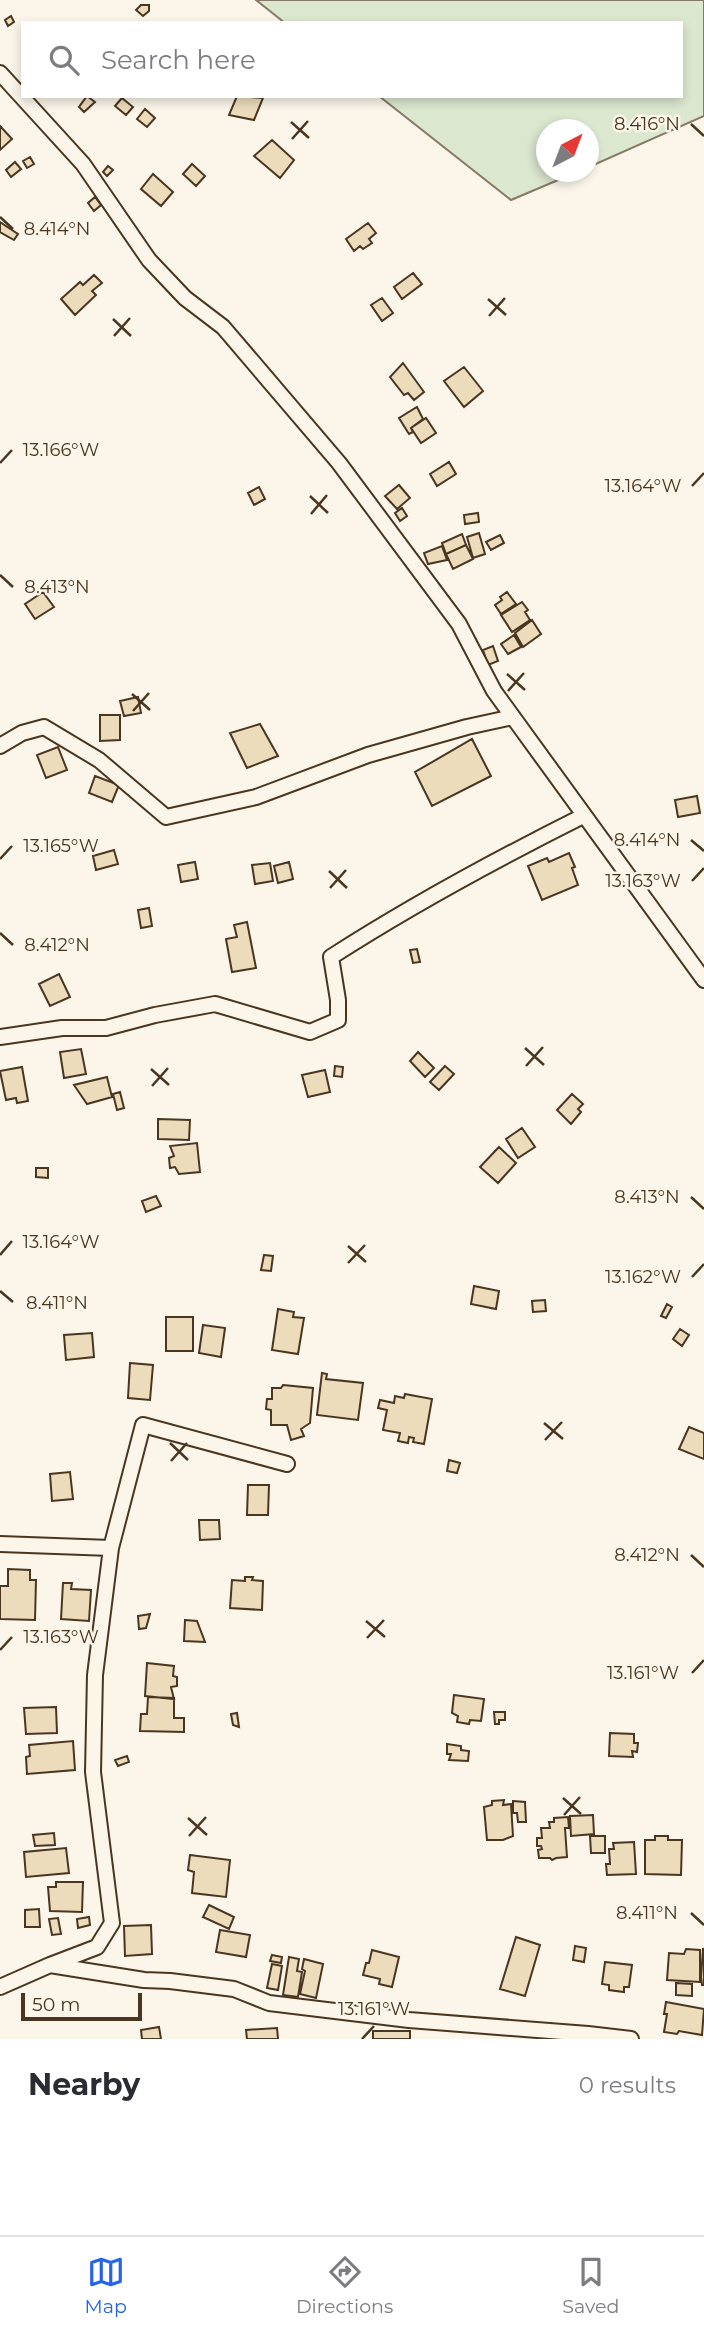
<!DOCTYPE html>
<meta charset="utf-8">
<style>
body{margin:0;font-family:Montserrat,sans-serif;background:#f7f7f7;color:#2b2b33}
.compass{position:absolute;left:536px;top:119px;width:63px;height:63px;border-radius:50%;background:#fff;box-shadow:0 4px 10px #0003;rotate:42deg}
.scale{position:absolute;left:21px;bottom:18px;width:121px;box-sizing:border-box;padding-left:7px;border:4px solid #4a3520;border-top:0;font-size:19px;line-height:24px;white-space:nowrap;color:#4a3520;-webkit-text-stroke:5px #fbf6e9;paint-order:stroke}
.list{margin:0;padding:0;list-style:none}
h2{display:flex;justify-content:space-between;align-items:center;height:91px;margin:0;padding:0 28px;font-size:30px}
h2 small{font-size:23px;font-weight:400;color:#7c7c81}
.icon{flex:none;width:38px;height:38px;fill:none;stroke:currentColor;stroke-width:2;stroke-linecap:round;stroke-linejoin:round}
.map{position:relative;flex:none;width:704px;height:2039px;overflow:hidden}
.search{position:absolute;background:#fff;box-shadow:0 4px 10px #0003;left:21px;right:21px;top:21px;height:77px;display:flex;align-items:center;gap:18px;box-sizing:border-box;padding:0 24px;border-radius:0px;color:#7c7c81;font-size:26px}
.sheet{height:196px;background:#fff}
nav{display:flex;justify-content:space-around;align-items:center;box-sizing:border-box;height:98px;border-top:2px solid #e1e1e2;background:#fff;font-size:19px;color:#7c7c81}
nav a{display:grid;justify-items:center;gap:4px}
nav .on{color:#2563eb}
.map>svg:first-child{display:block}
.green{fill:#dce7d0;stroke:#887966;stroke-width:2}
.building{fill:#ecdcbc;stroke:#4a3520;stroke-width:2}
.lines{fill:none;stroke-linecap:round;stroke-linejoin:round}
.street-casing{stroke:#4a3520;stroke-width:18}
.street{stroke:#fbf6e9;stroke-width:14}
.ticks{fill:none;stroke:#4a3520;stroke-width:2.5}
.ticks-label{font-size:18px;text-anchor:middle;fill:#4a3520;stroke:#fbf6e9;stroke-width:5;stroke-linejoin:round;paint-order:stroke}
</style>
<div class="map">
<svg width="704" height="2039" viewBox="0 0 704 2039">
<rect width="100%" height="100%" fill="#fbf6e9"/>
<path class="green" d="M 256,0 L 704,0 L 704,116 L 589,167 L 588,130 L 546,130 L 546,172 L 577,172 L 511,200 L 379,96 L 681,96 L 681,23 L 285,23 Z"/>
<path class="building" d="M 141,5 L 149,5 L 149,11 L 143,16 L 136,10 Z
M 11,16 L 14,22 L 8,26 L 5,20 Z
M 87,96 L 95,102 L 84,112 L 79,107 Z
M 237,96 L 263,98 L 254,120 L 229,115 Z
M 122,98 L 133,107 L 126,115 L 115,106 Z
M 145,109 L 155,118 L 147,127 L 137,119 Z
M 0,126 L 12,139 L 0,150 Z
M 272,140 L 294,160 L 280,178 L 254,156 Z
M 30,157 L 34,164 L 27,168 L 23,161 Z
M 15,162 L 21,169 L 11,177 L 6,170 Z
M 192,164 L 205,176 L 196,186 L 183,174 Z
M 108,166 L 113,170 L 107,176 L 103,172 Z
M 153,174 L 173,192 L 161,206 L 141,189 Z
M 95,197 L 101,205 L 94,211 L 88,203 Z
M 0,222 L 18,234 L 14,240 L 0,232 Z
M 368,223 L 376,233 L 369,239 L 372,243 L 363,249 L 360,246 L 354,251 L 346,239 Z
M 413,273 L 422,284 L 402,299 L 394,287 Z
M 94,275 L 102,283 L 92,291 L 96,295 L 75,315 L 61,299 L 80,282 L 83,285 Z
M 382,298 L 393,313 L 382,321 L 371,305 Z
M 403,363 L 424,392 L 414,400 L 408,393 L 404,395 L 390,377 Z
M 464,367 L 483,391 L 464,407 L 444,381 Z
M 417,407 L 423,419 L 411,428 L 413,432 L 409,434 L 399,418 Z
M 426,418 L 436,433 L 421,443 L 411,428 Z
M 449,462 L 456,474 L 437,486 L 430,474 Z
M 399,485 L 410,498 L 397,509 L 385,496 Z
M 259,487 L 265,499 L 254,505 L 248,493 Z
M 402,508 L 407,516 L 400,521 L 395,513 Z
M 478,513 L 479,522 L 465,524 L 464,515 Z
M 479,533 L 485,554 L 473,558 L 467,537 Z
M 462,534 L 466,545 L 446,554 L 442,543 Z
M 500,535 L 504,543 L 491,550 L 486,542 Z
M 466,545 L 473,559 L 453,569 L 446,554 Z
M 442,546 L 447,560 L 428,564 L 424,553 Z
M 43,592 L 54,607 L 35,619 L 25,604 Z
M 507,592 L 516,604 L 501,614 L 495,605 L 502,600 L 500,597 Z
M 522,602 L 528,610 L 525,612 L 530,620 L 512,632 L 501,615 Z
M 532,620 L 541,634 L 523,647 L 515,633 Z
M 514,635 L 521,647 L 508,654 L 501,644 Z
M 493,646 L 498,661 L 488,665 L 483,650 Z
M 138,697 L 141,713 L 124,716 L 120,701 Z
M 100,715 L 120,715 L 120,740 L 100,741 Z
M 260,724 L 278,756 L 247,768 L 230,733 Z
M 472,739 L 491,776 L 432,806 L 415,772 Z
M 58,747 L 67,770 L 46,778 L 37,755 Z
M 95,776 L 119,785 L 112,802 L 89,793 Z
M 697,796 L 700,813 L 678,817 L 675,800 Z
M 114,850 L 118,864 L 96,870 L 93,856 Z
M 569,853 L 575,867 L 572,868 L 578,885 L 542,900 L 528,866 L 547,858 L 549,862 Z
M 195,862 L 198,879 L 181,882 L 178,865 Z
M 289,862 L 293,879 L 278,883 L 274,866 Z
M 270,863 L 273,881 L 255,884 L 252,865 Z
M 149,908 L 152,926 L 141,928 L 138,910 Z
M 247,922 L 256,968 L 232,972 L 226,939 L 237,937 L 234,925 Z
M 417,949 L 420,962 L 413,963 L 410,950 Z
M 59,974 L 70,997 L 50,1006 L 39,984 Z
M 81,1049 L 86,1074 L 64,1078 L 60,1052 Z
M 418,1052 L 434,1068 L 425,1077 L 410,1061 Z
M 335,1066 L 343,1067 L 342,1077 L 334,1076 Z
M 445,1066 L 454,1074 L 439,1090 L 430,1082 Z
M 22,1067 L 28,1101 L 17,1103 L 16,1098 L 6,1100 L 0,1071 Z
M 325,1070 L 330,1092 L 308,1097 L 302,1075 Z
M 107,1077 L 112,1097 L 87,1104 L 74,1085 Z
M 120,1092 L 124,1108 L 117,1110 L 113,1094 Z
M 572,1094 L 583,1104 L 578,1109 L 581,1112 L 571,1124 L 557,1110 Z
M 158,1119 L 190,1120 L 189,1140 L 158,1139 Z
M 522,1128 L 535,1147 L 518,1158 L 506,1139 Z
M 197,1143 L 200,1172 L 179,1174 L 175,1167 L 170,1168 L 169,1158 L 174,1156 L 170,1146 Z
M 499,1147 L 516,1163 L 498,1183 L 480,1167 Z
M 36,1168 L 48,1168 L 48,1178 L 36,1177 Z
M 156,1196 L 161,1206 L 146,1212 L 142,1201 Z
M 264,1255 L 273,1256 L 271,1271 L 261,1270 Z
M 474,1286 L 499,1291 L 496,1309 L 471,1304 Z
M 545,1300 L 546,1311 L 533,1312 L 532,1301 Z
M 667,1304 L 672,1307 L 666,1318 L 661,1316 Z
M 278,1309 L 294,1312 L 293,1317 L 304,1318 L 298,1354 L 272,1350 Z
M 166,1317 L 193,1317 L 193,1351 L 166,1351 Z
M 203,1325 L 225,1328 L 221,1357 L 199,1353 Z
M 680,1329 L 689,1335 L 682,1346 L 673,1339 Z
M 92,1333 L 94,1357 L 66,1360 L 64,1335 Z
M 130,1363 L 153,1365 L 150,1400 L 128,1398 Z
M 322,1373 L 327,1374 L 326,1379 L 363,1383 L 358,1420 L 317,1415 Z
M 283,1385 L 313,1388 L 310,1423 L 301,1429 L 304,1436 L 291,1440 L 287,1425 L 271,1425 L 271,1410 L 266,1409 L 267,1399 L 272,1399 L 272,1388 L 281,1388 Z
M 405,1394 L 432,1399 L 424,1444 L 413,1442 L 414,1438 L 409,1437 L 408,1443 L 398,1441 L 400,1433 L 383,1430 L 387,1410 L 378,1408 L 380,1400 L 394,1403 L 395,1396 L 404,1398 Z
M 689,1427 L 704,1433 L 704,1459 L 679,1449 Z
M 449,1460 L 460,1463 L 457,1473 L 447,1471 Z
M 70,1472 L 73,1499 L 52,1501 L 50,1474 Z
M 248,1485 L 269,1485 L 268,1515 L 247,1515 Z
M 199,1520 L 219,1520 L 220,1539 L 200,1540 Z
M 8,1569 L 30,1570 L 30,1580 L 36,1580 L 35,1620 L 0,1619 L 0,1586 L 8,1586 Z
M 245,1577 L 253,1577 L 252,1580 L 263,1581 L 262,1610 L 230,1608 L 232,1580 L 245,1581 Z
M 63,1583 L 72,1583 L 71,1589 L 91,1590 L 89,1621 L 61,1619 Z
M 150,1614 L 146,1628 L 139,1629 L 138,1616 Z
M 185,1620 L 197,1621 L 205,1642 L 184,1641 Z
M 147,1663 L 174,1666 L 173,1676 L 177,1677 L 177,1686 L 171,1687 L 174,1699 L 145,1696 Z
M 454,1695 L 484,1699 L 481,1721 L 470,1720 L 469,1724 L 457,1722 L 458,1716 L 452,1713 Z
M 148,1697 L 174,1698 L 174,1718 L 184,1718 L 184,1732 L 140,1731 L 141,1714 L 147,1714 Z
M 56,1707 L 57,1733 L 26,1734 L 24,1708 Z
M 494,1712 L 505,1712 L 505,1720 L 499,1720 L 499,1724 L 495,1724 Z
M 237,1713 L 239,1727 L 233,1725 L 231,1714 Z
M 610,1733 L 634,1734 L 634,1743 L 638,1743 L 637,1752 L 632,1751 L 633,1757 L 609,1756 Z
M 73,1741 L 75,1770 L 27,1774 L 26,1757 L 30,1756 L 29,1745 Z
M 447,1744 L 461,1746 L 461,1750 L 469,1751 L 468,1761 L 449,1760 L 451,1754 L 447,1754 Z
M 127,1756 L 129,1762 L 118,1766 L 115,1760 Z
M 504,1800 L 503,1805 L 511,1804 L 513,1836 L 503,1840 L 487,1840 L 484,1807 L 492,1805 L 492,1801 Z
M 513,1801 L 525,1802 L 526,1822 L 518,1822 L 517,1813 L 513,1813 Z
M 593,1815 L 594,1834 L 571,1836 L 570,1816 Z
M 568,1817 L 569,1828 L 565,1828 L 567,1857 L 556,1858 L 552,1860 L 550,1858 L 539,1858 L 538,1850 L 542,1849 L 541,1846 L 537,1846 L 537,1838 L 542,1838 L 541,1828 L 550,1828 L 549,1822 L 554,1822 L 554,1818 Z
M 54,1833 L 55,1845 L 35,1846 L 33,1835 Z
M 590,1836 L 605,1836 L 605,1853 L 591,1853 Z
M 655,1836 L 668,1836 L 668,1840 L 682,1840 L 681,1875 L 645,1874 L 645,1840 L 655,1840 Z
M 634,1842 L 636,1874 L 607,1875 L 606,1864 L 610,1864 L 609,1849 L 614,1849 L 613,1843 Z
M 66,1848 L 69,1873 L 26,1877 L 24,1852 Z
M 190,1855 L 230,1860 L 226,1897 L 192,1893 L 194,1872 L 188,1870 Z
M 56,1882 L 83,1882 L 82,1912 L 50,1911 L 48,1887 L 56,1887 Z
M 209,1905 L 234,1917 L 229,1929 L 203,1917 Z
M 39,1909 L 40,1927 L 25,1927 L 25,1910 Z
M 89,1917 L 90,1925 L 78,1928 L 77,1919 Z
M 58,1918 L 61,1934 L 52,1935 L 49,1919 Z
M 151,1925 L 152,1954 L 125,1956 L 124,1926 Z
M 220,1930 L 250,1935 L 246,1957 L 216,1952 Z
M 516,1937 L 540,1945 L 525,1996 L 500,1989 Z
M 575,1946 L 586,1948 L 584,1962 L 573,1960 Z
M 686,1949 L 700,1950 L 700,1982 L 667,1980 L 669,1953 L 684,1954 Z
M 703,1949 L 704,1949 L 704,1985 L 702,1985 L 701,1977 Z
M 372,1950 L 399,1957 L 392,1987 L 379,1984 L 380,1979 L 363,1975 L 366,1963 L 369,1963 Z
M 272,1955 L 282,1957 L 281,1963 L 270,1961 Z
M 289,1957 L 299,1959 L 297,1971 L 302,1972 L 298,1997 L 283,1995 Z
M 304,1959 L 323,1964 L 316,1998 L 300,1994 L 305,1971 L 302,1969 Z
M 605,1962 L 632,1965 L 629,1987 L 624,1987 L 624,1992 L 609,1990 L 609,1985 L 602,1984 Z
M 272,1964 L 282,1966 L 278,1990 L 267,1988 Z
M 676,1983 L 692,1984 L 692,1996 L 676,1995 Z
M 666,2002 L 704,2009 L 702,2035 L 679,2031 L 677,2034 L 664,2032 L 667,2014 L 664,2014 Z
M 159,2027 L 161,2039 L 142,2039 L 141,2030 Z
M 277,2028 L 278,2039 L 247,2039 L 246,2030 Z
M 373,2031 L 410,2031 L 410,2039 L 373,2039 Z"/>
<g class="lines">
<defs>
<path id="street" d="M 0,73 L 83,164 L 149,260 L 185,298 L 223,327 L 339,463 L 459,624 L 494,691 L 704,980
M 0,746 L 22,733 L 44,727 L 99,760 L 166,817 L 256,797 L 368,755 L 467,727 L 513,717
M 0,1037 L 62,1028 L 106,1028 L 155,1015 L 215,1004 L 310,1032 L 338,1020 L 338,1000 L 331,957 C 412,905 497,859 583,816
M 0,1544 L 111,1548 L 143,1425 L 287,1464
M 50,1965 L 144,1980 L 170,1981 L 234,1989 L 269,2003 L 409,2020 L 588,2034 L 631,2039
M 0,1987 L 50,1965 L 97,1947 L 112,1923 L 93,1772 L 95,1675 L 111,1548"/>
</defs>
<use href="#street" class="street-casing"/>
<use href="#street" class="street"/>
</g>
<path class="ticks" d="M 291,122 L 309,138M 691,124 L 704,136M 292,139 L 308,121M 0,217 L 13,229M 488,299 L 506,315M 489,316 L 505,298M 113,319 L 131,336M 114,336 L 130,318M 0,463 L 12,450M 692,486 L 704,473M 310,496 L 328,513M 311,514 L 327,495M 0,575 L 13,587M 507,674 L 525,690M 508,691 L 524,673M 132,694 L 150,710M 133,711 L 149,693M 691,840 L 704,851M 0,859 L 12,846M 329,871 L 347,888M 692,881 L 704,868M 330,888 L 346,870M 0,933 L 13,945M 525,1048 L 544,1065M 526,1066 L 543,1047M 151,1069 L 169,1085M 152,1086 L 168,1068M 691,1197 L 704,1209M 348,1246 L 366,1262M 0,1255 L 12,1241M 348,1263 L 365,1245M 692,1277 L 704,1264M 0,1291 L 13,1302M 544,1423 L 563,1439M 545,1440 L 562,1422M 170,1443 L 188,1460M 171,1461 L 187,1443M 691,1555 L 704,1567M 366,1621 L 385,1637M 367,1638 L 384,1620M 0,1650 L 12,1637M 692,1673 L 704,1660M 563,1798 L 581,1814M 564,1815 L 580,1797M 188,1818 L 207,1835M 189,1836 L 206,1817M 691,1913 L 704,1925M 362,2039 L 374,2026"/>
<g class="ticks-label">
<text x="647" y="130">8.416°N</text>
<text x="57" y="235">8.414°N</text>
<text x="61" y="456">13.166°W</text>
<text x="643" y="492">13.164°W</text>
<text x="57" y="593">8.413°N</text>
<text x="647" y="846">8.414°N</text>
<text x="61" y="852">13.165°W</text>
<text x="643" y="887">13.163°W</text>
<text x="57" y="951">8.412°N</text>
<text x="647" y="1203">8.413°N</text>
<text x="61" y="1248">13.164°W</text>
<text x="643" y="1283">13.162°W</text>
<text x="57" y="1309">8.411°N</text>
<text x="647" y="1561">8.412°N</text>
<text x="61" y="1643">13.163°W</text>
<text x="643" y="1679">13.161°W</text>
<text x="647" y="1919">8.411°N</text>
<text x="374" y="2015">13.161°W</text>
</g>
</svg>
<svg class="compass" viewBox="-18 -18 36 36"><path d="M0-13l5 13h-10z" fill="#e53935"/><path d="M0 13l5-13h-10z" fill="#7c7c81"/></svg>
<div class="scale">50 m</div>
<div class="search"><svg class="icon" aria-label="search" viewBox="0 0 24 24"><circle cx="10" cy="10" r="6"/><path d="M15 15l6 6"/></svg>Search here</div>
</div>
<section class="sheet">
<h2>Nearby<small>0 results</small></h2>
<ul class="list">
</ul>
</section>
<nav>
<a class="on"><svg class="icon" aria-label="map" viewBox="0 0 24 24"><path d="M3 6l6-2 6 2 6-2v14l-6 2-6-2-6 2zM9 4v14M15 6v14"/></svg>Map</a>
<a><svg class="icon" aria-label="directions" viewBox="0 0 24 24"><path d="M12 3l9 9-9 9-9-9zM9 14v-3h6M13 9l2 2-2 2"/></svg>Directions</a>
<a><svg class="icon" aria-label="saved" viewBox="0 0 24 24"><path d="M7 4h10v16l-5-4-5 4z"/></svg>Saved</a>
</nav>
